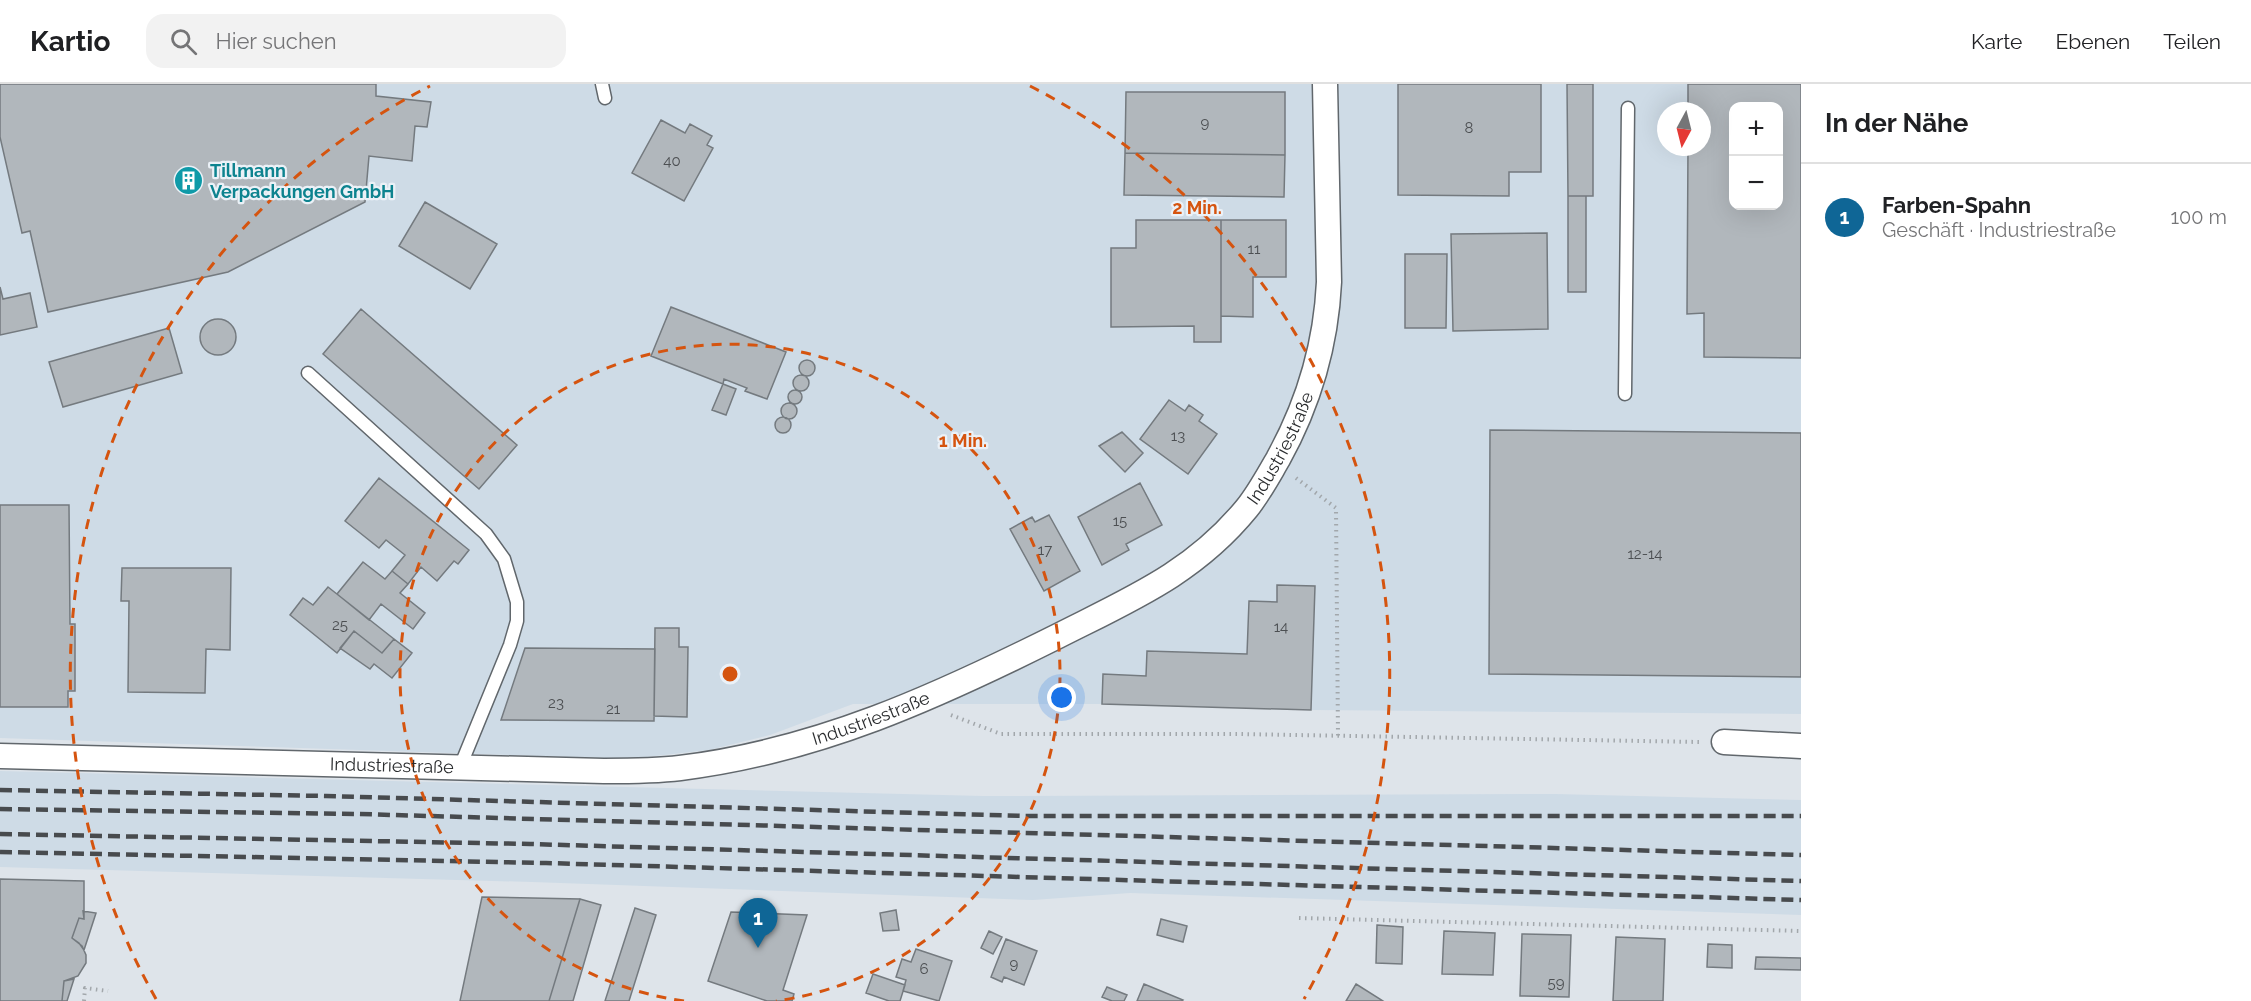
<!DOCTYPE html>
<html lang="de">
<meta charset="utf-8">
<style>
body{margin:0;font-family:Raleway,sans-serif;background:#f2f2f2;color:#202124}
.controls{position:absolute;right:18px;top:18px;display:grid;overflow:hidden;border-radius:12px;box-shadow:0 6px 24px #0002}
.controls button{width:54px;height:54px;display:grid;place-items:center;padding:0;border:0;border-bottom:2px solid #e0e0e0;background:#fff;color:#202124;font:30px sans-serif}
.compass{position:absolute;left:1657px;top:18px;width:54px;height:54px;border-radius:50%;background:#fff;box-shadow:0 6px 24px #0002;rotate:187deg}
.you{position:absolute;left:1062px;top:614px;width:21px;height:21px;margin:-15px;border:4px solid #fff;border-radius:50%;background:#1a73e8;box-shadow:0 0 0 9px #1a73e833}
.badge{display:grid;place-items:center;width:39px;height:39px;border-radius:50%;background:#0f6696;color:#fff;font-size:20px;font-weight:700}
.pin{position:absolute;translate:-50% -50px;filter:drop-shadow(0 2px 3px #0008)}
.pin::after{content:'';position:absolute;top:32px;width:21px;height:18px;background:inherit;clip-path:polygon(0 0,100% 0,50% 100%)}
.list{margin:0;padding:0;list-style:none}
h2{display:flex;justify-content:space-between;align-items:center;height:78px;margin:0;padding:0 24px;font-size:26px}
h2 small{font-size:20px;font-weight:400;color:#757577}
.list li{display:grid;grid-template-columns:39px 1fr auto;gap:18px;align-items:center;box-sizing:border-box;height:108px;padding:0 24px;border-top:2px solid #e0e0e0}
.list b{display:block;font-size:22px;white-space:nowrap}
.list p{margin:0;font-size:20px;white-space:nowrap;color:#757577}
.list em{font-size:20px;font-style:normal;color:#757577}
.icon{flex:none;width:33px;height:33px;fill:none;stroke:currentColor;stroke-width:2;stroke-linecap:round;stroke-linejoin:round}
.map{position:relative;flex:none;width:1801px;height:917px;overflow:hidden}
header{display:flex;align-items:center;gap:36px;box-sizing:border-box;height:84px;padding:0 30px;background:#fff;border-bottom:2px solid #e0e0e0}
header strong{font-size:28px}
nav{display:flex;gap:33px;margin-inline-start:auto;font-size:21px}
.search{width:420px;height:54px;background:#f2f2f2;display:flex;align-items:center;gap:15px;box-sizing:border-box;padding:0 21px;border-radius:18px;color:#757577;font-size:22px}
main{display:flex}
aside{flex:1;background:#fff}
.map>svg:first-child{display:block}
.built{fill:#cedbe6;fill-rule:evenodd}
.building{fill:#b1b7bc;stroke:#747a7f;stroke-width:1.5;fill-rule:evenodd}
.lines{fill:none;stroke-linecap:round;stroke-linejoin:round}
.lane-casing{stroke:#61676c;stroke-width:15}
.street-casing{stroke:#61676c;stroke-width:27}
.path{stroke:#a2a7ab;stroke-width:4;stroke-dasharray:1.5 4.5;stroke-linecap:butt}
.lane{stroke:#fff;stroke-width:12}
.street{stroke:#fff;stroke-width:24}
.rail{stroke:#484b4e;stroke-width:4.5;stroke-dasharray:12 6;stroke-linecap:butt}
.ring{fill:none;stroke:#d5540f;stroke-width:3;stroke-dasharray:10 8}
.labels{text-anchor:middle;stroke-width:4.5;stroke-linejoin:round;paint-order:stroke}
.number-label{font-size:15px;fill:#4c4f52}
.culture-label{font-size:18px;font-weight:bold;fill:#0d838f;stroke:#ebf1f7;text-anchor:start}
.street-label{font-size:18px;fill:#2a2c2e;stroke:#ebf1f7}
.centre{fill:#d5540f;stroke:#ebf1f7;stroke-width:3}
.ring-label{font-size:18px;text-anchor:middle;font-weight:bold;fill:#d5540f;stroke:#ebf1f7;stroke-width:4.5;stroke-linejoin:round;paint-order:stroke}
</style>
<header>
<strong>Kartio</strong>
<div class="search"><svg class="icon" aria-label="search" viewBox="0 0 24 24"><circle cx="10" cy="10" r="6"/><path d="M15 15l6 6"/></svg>Hier suchen</div>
<nav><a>Karte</a><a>Ebenen</a><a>Teilen</a></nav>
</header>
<main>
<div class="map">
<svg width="1801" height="917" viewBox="0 0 1801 917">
<rect width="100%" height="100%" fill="#dee4ea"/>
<path class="built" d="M 0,0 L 1801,0 L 1801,630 L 1311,626 L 1102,620 L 853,620 L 770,651 L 709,666 L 628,675 L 0,654 ZM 1734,22 L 1778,22 L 1778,122 L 1734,122 ZM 1666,27 L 1702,27 L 1702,63 L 1666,63 Z
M 0,687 L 983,712 L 1555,710 L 1801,716 L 1801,831 L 1130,809 L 1033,816 L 532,798 L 0,783 Z"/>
<path class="building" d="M 0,0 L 376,0 L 376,12 L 431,18 L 427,43 L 415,42 L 412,77 L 369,72 L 365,118 L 228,188 L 48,228 L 30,147 L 22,149 L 0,53 Z
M 1398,0 L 1541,0 L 1541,88 L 1509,88 L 1509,112 L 1398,111 Z
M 1567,0 L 1593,0 L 1593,112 L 1568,112 Z
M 1688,0 L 1801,0 L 1801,274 L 1704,273 L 1704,229 L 1687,230 L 1688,63 L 1702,63 L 1702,27 L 1688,27 ZM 1734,22 L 1778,22 L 1778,122 L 1734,122 Z
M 1126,8 L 1285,8 L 1285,71 L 1125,69 Z
M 661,36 L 685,49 L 690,40 L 712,52 L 707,61 L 713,64 L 684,117 L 632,89 Z
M 1125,69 L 1285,71 L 1284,113 L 1124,111 Z
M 1568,112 L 1586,112 L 1586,208 L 1568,208 Z
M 425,118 L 497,160 L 470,205 L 399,162 Z
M 1136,136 L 1221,136 L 1221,258 L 1194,258 L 1194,242 L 1111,243 L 1111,164 L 1136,164 Z
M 1221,136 L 1286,136 L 1286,193 L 1253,193 L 1253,233 L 1221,232 Z
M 1547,149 L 1548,245 L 1453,247 L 1451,150 Z
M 1405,170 L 1447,170 L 1446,244 L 1405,244 Z
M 0,203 L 3,215 L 30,209 L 37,243 L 0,251 Z
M 671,223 L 786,268 L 767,315 L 745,307 L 747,304 L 724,295 L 723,300 L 651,272 Z
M 361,225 L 517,361 L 479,405 L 323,270 Z
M200 253a18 18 0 1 1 36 0a18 18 0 1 1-36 0Z
M 169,244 L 182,289 L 63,323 L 49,278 Z
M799 284a8 8 0 1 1 16 0a8 8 0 1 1-16 0Z
M793 299a8 8 0 1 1 16 0a8 8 0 1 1-16 0Z
M 723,300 L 736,305 L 726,331 L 712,326 Z
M788 313a7 7 0 1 1 14 0a7 7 0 1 1-14 0Z
M 1169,316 L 1185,327 L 1189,321 L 1203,331 L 1199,337 L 1217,350 L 1188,390 L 1140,355 Z
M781 327a8 8 0 1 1 16 0a8 8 0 1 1-16 0Z
M775 341a8 8 0 1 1 16 0a8 8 0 1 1-16 0Z
M 1490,346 L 1801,349 L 1801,593 L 1489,590 Z
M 1122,348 L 1143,369 L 1125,388 L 1099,362 Z
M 379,394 L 469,466 L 458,480 L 454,477 L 437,497 L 421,483 L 408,500 L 392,487 L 405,471 L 386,456 L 379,464 L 345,437 Z
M 1140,399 L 1162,441 L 1126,460 L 1129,466 L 1102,481 L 1078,433 Z
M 0,421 L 69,421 L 70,540 L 75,540 L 75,607 L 68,607 L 68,623 L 0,623 Z
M 1049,431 L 1080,487 L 1044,507 L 1010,445 L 1032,433 L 1035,438 Z
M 363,478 L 385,495 L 392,487 L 408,500 L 400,509 L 425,529 L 413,545 L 381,520 L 369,536 L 337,510 Z
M 122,484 L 231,484 L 230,566 L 206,565 L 205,609 L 128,608 L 129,517 L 121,517 Z
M 1277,501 L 1315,502 L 1311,626 L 1102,620 L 1103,590 L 1146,592 L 1147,567 L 1247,570 L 1249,517 L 1277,518 Z
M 328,503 L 394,555 L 382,569 L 354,547 L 337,569 L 290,531 L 303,514 L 313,521 Z
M 655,544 L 679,544 L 679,563 L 688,563 L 687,633 L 654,632 Z
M 354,547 L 382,569 L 394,555 L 412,569 L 392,594 L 374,580 L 370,585 L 340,564 Z
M 525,564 L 655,565 L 654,637 L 501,636 Z
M 0,795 L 84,797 L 84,835 L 79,834 L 72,854 L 82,862 L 86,871 L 86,879 L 78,892 L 64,897 L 62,917 L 0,917 Z
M 482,813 L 580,815 L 549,917 L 460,917 Z
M 580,815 L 601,821 L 573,917 L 549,917 Z
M 635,824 L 656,831 L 629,917 L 605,917 Z
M 896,826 L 899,846 L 883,847 L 880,829 Z
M 83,827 L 96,829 L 84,866 L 79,859 L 72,854 L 79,834 L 84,835 Z
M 731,828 L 807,831 L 783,906 L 794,910 L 792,917 L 767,917 L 708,897 Z
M 1161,835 L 1187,842 L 1183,858 L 1157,851 Z
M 1377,841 L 1403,843 L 1402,880 L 1376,879 Z
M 989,847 L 1002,853 L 993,870 L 981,864 Z
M 1444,847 L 1495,849 L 1493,891 L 1442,890 Z
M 1522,850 L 1571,851 L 1569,913 L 1520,912 Z
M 1616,853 L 1665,855 L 1663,917 L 1613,917 Z
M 1006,855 L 1037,867 L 1024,901 L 1004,893 L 1002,898 L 991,893 Z
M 1708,860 L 1732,861 L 1732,884 L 1707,883 Z
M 916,865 L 952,877 L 939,917 L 903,907 L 906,896 L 896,893 L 902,875 L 911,878 Z
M 1756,873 L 1801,874 L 1801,886 L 1755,885 Z
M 873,890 L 905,901 L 900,917 L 889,917 L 866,909 Z
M 74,895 L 67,917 L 62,917 L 64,897 Z
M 1144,900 L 1183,916 L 1182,917 L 1137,917 Z
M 1356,900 L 1383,917 L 1346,917 Z
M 1107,903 L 1127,911 L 1124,917 L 1112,917 L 1102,913 Z"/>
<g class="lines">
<defs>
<path id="lane" d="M 602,0 L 605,14
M 308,289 L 486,450 L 504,475 L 517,518 L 517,537 L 510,561 L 460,683
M 1625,310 L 1628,24"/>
<g id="street">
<path d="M 1724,658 L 1801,662"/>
<path id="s1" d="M 0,672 L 604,687 C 629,687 655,687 680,684 C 818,667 936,613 1058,552 C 1131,515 1194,489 1247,424 C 1259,409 1268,392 1278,375 C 1309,319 1326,262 1329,198 L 1325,0"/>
</g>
</defs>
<use href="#lane" class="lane-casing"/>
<use href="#street" class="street-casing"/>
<path class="path" d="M 1296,394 L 1336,424 L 1338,652
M 951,631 L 1001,650 L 1238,650 L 1699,658
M 1299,834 L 1801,847
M 84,917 L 85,904 L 108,907"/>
<use href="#lane" class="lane"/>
<use href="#street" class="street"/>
<path class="rail" d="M 0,706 L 326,712 L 1025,732 L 1801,732
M 0,725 L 359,730 L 1801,771
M 0,750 L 530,760 L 1801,797
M 0,768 L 546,779 L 1801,816"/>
</g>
<g class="ring">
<path d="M684 917A330 330 0 1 1 776 917"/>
<path d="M156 915A660 660 0 0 1 430 2M1030 2A660 660 0 0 1 1304 915"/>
</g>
<defs>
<symbol id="building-disc" viewBox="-11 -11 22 22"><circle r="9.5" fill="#0f9aa8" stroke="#ebf1f7"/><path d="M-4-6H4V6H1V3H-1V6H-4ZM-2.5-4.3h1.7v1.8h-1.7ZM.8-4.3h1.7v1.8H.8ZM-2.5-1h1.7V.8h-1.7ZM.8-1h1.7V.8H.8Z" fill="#fff"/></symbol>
</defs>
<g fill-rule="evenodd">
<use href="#building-disc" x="172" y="80" width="33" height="33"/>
</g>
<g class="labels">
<g class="number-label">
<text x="1205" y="44">9</text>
<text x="1469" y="49">8</text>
<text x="672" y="82">40</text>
<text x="1254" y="170">11</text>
<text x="1178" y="357">13</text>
<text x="1120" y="442">15</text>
<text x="1045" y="471">17</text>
<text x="1645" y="475">12-14</text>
<text x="340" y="546">25</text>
<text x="1281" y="548">14</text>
<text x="556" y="624">23</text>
<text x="613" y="630">21</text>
<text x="1014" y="885">9</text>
<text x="924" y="890">6</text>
<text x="1556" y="904">59</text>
</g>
<g class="culture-label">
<text x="210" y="93">Tillmann<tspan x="210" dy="21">Verpackungen GmbH</tspan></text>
</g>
<g class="street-label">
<text dy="6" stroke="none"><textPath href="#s1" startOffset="1382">Industriestraße</textPath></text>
<text dy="6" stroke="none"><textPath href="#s1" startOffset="878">Industriestraße</textPath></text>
<text dy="6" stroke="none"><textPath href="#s1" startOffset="392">Industriestraße</textPath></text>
</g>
</g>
<circle cx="730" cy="590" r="9" class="centre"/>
<g class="ring-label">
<text x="1197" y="130">2 Min.</text>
<text x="963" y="363">1 Min.</text>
</g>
</svg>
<div class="controls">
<button>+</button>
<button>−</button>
</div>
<svg class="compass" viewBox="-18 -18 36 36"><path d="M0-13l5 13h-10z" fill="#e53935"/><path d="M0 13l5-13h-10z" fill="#757577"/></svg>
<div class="you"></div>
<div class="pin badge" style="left:758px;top:864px">1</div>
</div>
<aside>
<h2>In der Nähe<small></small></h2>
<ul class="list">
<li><span class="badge">1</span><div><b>Farben-Spahn</b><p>Geschäft · Industriestraße</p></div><em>100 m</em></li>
</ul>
</aside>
</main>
